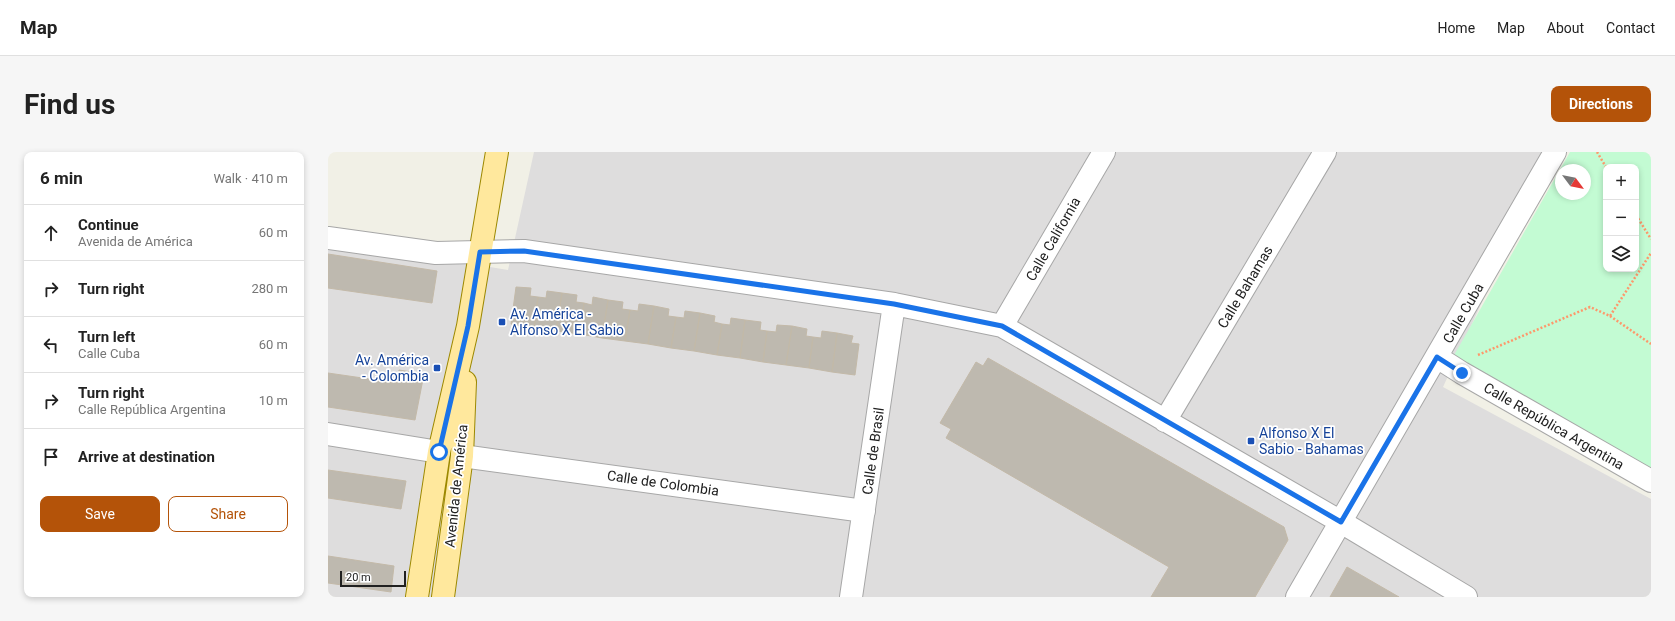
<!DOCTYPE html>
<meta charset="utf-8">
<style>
body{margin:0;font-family:Roboto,sans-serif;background:#f6f6f6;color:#222}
.controls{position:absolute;right:12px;top:12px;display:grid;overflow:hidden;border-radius:8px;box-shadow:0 2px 6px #0003}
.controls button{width:36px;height:36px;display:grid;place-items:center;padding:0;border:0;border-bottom:1px solid #e0e0e0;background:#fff;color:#222;font:20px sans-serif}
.compass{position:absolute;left:1227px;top:12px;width:36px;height:36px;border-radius:50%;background:#fff;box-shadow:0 2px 6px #0003;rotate:122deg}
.scale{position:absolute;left:12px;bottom:10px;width:66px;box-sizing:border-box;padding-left:4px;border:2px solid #202020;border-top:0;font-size:11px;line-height:14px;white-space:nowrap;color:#202020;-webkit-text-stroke:3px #fff;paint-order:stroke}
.stop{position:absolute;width:12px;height:12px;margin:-9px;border:3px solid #1a73e8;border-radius:50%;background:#fff}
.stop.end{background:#1a73e8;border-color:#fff;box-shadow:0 1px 4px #0008}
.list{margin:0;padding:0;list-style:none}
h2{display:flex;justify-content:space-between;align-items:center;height:52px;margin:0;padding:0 16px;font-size:17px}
h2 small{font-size:13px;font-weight:400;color:#767676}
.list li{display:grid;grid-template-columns:26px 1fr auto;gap:12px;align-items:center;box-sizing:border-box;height:56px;padding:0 16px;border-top:1px solid #e0e0e0}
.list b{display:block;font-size:15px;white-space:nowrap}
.list p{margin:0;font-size:13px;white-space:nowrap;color:#767676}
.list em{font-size:13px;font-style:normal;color:#767676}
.actions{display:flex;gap:8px;padding:12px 16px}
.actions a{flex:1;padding:9px 0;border:1px solid #b45309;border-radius:8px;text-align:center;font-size:14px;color:#b45309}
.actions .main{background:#b45309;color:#fff}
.icon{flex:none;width:22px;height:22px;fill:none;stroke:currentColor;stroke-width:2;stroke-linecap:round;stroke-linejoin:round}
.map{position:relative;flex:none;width:1323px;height:445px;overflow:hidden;border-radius:8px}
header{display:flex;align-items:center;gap:24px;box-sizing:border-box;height:56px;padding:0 20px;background:#fff;border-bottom:1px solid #e0e0e0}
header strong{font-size:19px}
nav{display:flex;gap:22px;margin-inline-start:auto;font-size:14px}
.intro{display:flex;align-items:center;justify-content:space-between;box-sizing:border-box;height:96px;padding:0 24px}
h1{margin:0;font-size:28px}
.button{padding:10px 18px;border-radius:8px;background:#b45309;color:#fff;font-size:14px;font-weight:700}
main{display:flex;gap:24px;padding:0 24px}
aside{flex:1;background:#fff;border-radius:8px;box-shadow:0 2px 6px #0003}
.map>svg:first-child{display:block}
.residential{fill:#dedddd}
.park{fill:#c3fbd3;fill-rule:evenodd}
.building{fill:#beb9af;stroke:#c3b9a8}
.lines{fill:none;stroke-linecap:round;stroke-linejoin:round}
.minor-casing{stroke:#a7a7a7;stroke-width:24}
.major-casing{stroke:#9c8800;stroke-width:24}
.path{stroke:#fe976a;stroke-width:2.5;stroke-dasharray:2 2;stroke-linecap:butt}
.minor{stroke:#fff;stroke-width:22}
.major{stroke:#ffe89d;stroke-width:22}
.route{stroke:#1a73e8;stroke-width:5}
.transit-dot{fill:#1a4fb4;stroke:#fff;stroke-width:1.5}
.labels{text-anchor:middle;stroke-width:3.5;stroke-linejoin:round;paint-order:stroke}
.street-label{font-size:14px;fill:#202020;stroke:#fff}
.transit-label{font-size:14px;fill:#164399;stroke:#fff;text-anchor:start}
</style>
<header>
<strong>Map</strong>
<nav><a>Home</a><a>Map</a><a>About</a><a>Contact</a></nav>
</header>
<div class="intro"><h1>Find us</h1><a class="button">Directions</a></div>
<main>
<aside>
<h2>6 min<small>Walk · 410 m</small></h2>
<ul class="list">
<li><svg class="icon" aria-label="ahead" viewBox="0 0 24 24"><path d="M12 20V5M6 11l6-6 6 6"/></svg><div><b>Continue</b><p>Avenida de América</p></div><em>60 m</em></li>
<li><svg class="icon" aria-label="right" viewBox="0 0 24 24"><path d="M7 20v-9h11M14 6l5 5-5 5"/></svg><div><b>Turn right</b></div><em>280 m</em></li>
<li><svg class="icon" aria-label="left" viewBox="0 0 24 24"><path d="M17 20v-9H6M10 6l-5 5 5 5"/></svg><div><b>Turn left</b><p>Calle Cuba</p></div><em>60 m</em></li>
<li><svg class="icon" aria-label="right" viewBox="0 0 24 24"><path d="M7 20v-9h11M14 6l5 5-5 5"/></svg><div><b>Turn right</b><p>Calle República Argentina</p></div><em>10 m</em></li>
<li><svg class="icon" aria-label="arrive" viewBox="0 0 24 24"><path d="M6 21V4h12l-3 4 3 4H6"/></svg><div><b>Arrive at destination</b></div></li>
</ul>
<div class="actions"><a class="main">Save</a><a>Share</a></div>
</aside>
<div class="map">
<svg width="1323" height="445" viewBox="0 0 1323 445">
<rect width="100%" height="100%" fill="#f1f0e6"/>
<path class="residential" d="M 206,0 L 1223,0 L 1115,235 L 1323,347 L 1323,445 L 0,445 L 0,88 L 180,118 Z"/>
<path class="park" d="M 1242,0 L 1323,0 L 1323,322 L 1121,212 ZM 1278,15 L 1308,15 L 1308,117 L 1278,117 ZM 1233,18 L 1257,18 L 1257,42 L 1233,42 Z"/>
<path class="building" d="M 0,102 L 109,119 L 104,151 L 0,136 Z
M 188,135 L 203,136 L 202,144 L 210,145 L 206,176 L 183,172 Z
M 219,139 L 234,141 L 228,179 L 206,176 L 210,145 L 218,146 Z
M 234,141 L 249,143 L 248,150 L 256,151 L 252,182 L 228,179 Z
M 265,145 L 280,148 L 274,186 L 252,182 L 256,151 L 264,153 Z
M 280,148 L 295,150 L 294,157 L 302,158 L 297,189 L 274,186 Z
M 311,152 L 326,154 L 320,192 L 297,189 L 302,158 L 310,159 Z
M 326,154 L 341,157 L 340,164 L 348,165 L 343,196 L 320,192 Z
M 357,159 L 372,161 L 366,199 L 343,196 L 348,165 L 356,166 Z
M 372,161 L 387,164 L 386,170 L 394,172 L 389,203 L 366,199 Z
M 403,166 L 417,168 L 412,206 L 389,203 L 394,172 L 402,173 Z
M 417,168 L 433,170 L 432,178 L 439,179 L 435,210 L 412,206 Z
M 449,173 L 464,174 L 458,213 L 435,210 L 439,179 L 448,180 Z
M 464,174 L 479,177 L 478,184 L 485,185 L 481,216 L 458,213 Z
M 494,179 L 509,181 L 504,220 L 481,216 L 485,185 L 493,186 Z
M 509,181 L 525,184 L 523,191 L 531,192 L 527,223 L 504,220 Z
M 660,206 L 956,375 L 960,388 L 927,445 L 823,445 L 841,415 L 618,286 L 623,277 L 612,271 L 648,210 L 655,214 Z
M 71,218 L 96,222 L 87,268 L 0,255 L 0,221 L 69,231 Z
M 0,318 L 78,329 L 73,357 L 0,346 Z
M 0,404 L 66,414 L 63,440 L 0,431 Z
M 1019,415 L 1071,445 L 1002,445 Z"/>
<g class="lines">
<defs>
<path id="minor" d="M 0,86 L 108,101 L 196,99 L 566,152 L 674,174 L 1013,370 L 1138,445
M 674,174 L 776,0
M 1109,205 L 1134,221 L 1323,329
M 837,269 L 997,0
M 0,282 L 111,300
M 134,304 L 536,359
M 523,445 L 566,152
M 969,445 L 1227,0"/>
<path id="major" d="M 89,445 L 111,300 L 140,174 L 169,0
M 115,445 L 134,304 L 137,230"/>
</defs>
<use href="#minor" class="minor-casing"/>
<use href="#major" class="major-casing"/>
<path class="path" d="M 1269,0 L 1278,15
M 1308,63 L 1323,87
M 1282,164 L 1323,192
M 1150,203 L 1262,155 L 1282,164 L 1323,101"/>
<use href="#minor" class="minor"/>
<use href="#major" class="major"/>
</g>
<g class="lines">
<path class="route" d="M 111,300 L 140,174 L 152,100 L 196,99 L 566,152 L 674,174 L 1013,370 L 1109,205 L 1134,221"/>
</g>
<g class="transit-dot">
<rect x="170" y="166" width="8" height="8" rx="2"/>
<rect x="105" y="212" width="8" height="8" rx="2"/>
<rect x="919" y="285" width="8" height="8" rx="2"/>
</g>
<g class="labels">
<g class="street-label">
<text transform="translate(725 87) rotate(-60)" y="5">Calle California</text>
<text transform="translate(917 135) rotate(-59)" y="5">Calle Bahamas</text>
<text transform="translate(1135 161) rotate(-60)" y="5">Calle Cuba</text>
<text transform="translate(1226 274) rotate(30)" y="5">Calle República Argentina</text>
<text transform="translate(545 299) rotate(-82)" y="5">Calle de Brasil</text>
<text transform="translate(335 331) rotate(8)" y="5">Calle de Colombia</text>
<text transform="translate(128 334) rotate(-84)" y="5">Avenida de América</text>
</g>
<g class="transit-label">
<text x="182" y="167">Av. América -<tspan x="182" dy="16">Alfonso X El Sabio</tspan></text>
<text x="101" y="213" text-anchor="end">Av. América<tspan x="101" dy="16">- Colombia</tspan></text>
<text x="931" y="286">Alfonso X El<tspan x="931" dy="16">Sabio - Bahamas</tspan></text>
</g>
</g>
</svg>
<div class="controls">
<button>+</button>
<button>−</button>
<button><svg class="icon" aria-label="layers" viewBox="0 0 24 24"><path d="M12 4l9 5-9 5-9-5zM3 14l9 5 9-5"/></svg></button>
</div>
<svg class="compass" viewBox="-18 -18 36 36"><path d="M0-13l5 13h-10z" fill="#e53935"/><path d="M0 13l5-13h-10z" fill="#767676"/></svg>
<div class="scale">20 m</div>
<div class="stop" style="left:111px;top:300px"></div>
<div class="stop end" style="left:1134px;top:221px"></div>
</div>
</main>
